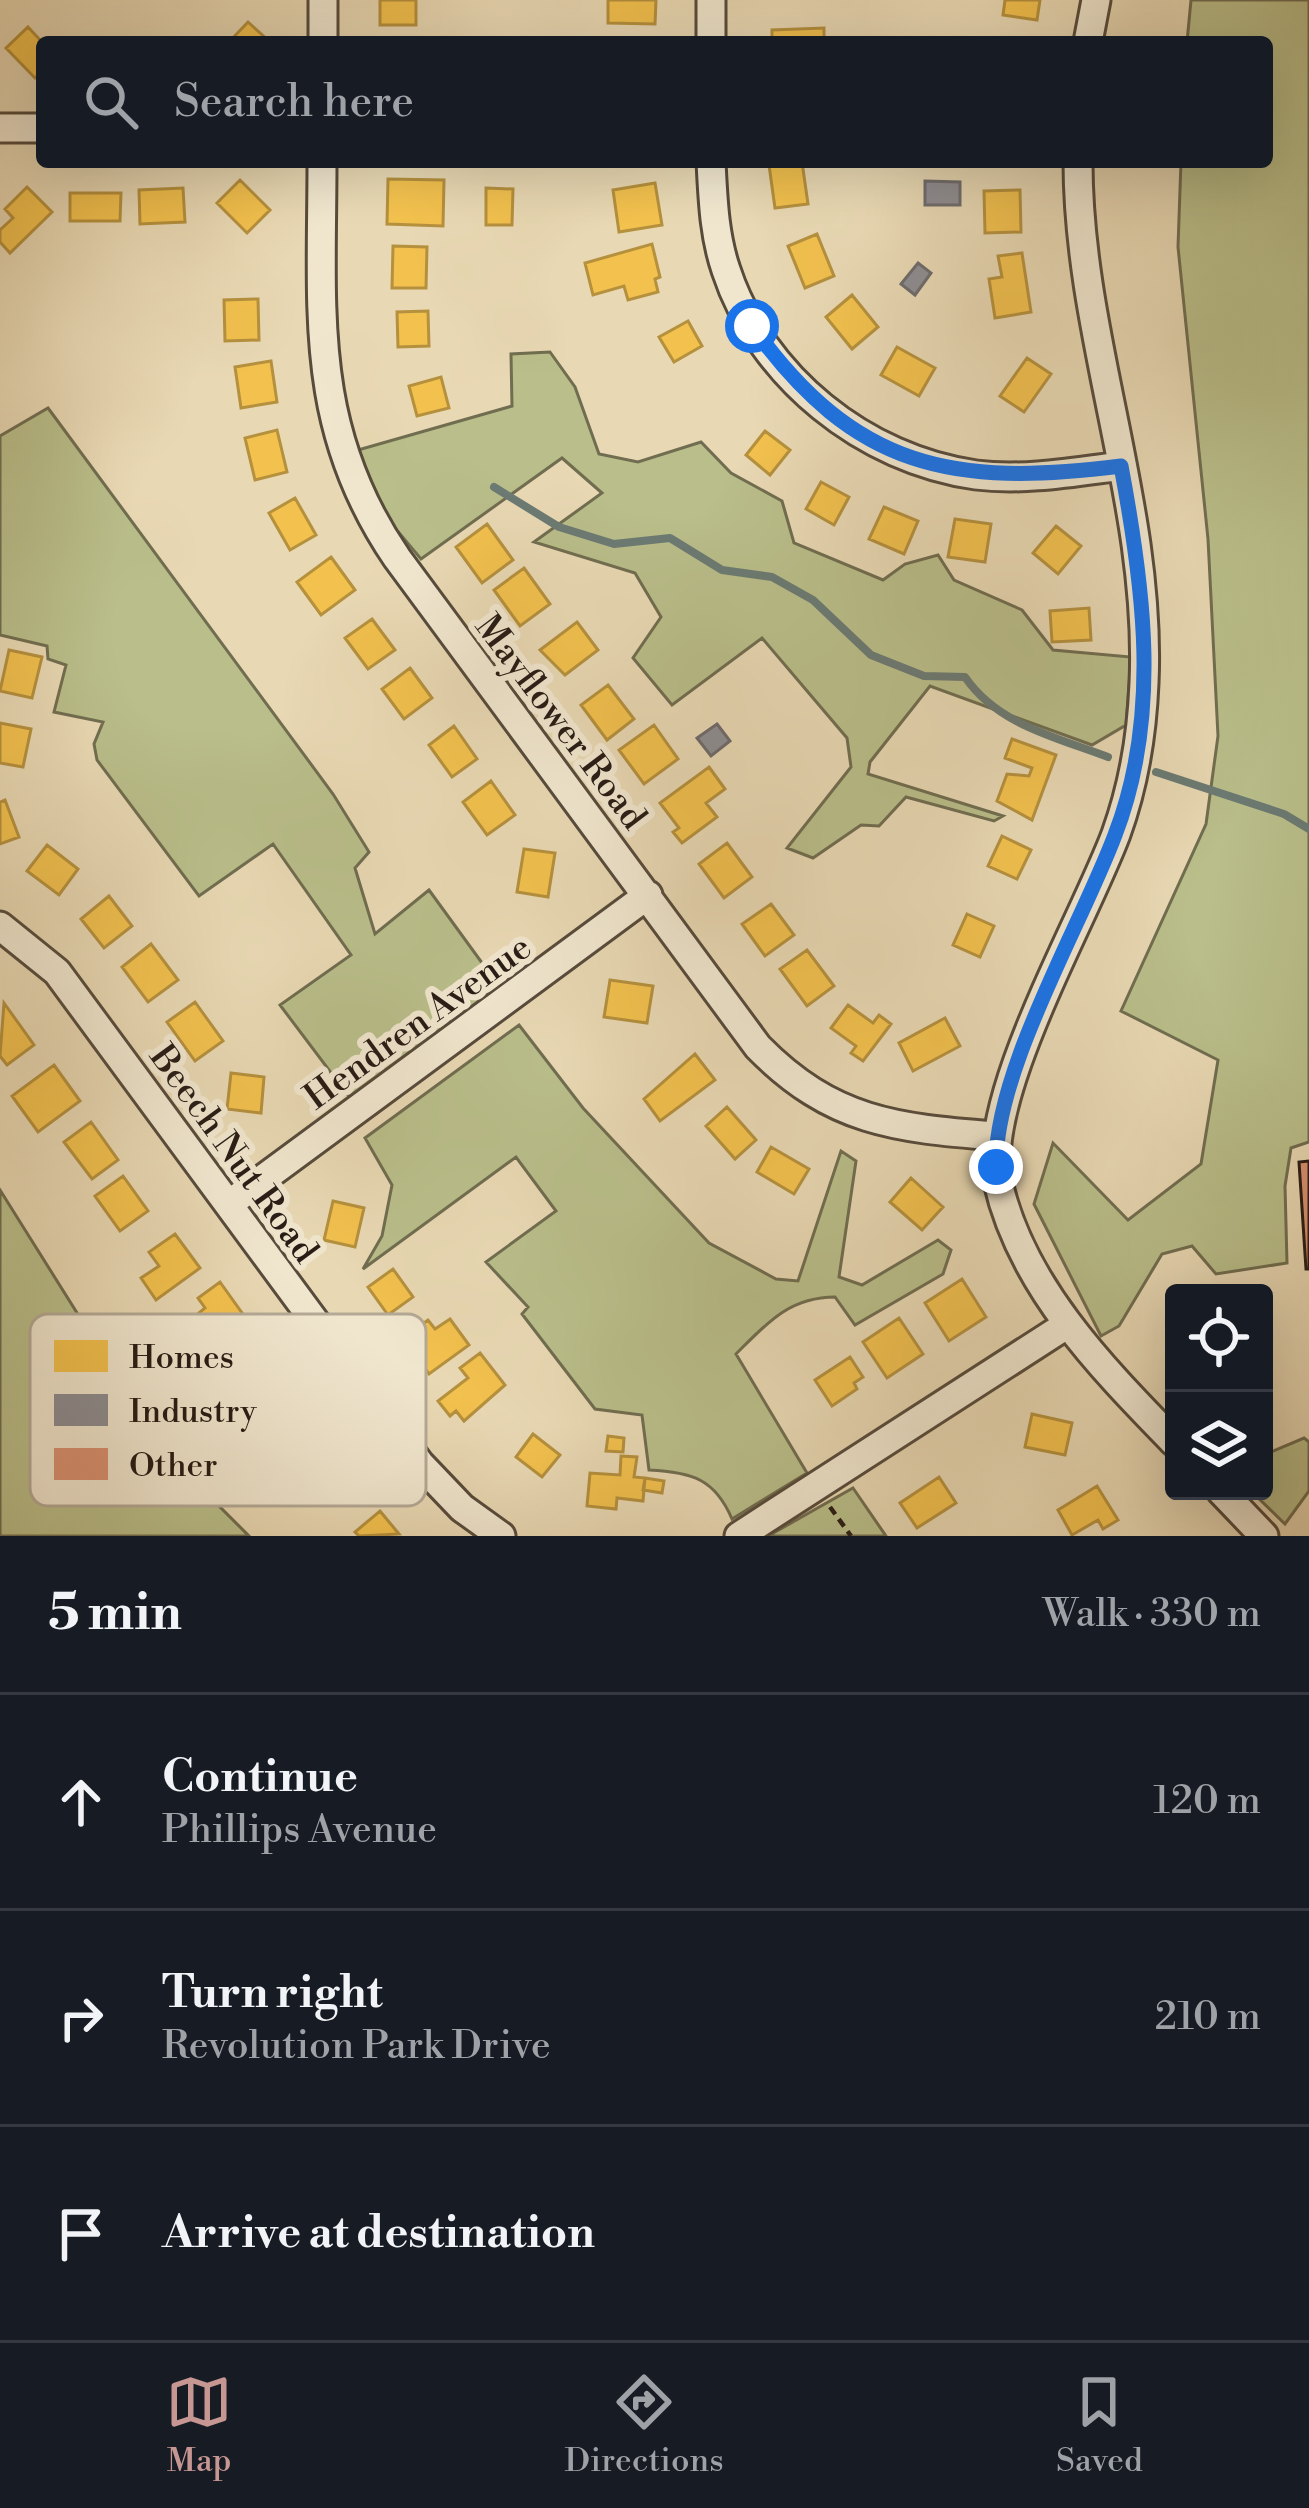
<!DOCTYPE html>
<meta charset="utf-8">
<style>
body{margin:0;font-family:"Libre Bodoni",serif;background:#242831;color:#f1f3f6}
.controls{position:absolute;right:36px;bottom:36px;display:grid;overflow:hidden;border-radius:12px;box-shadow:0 12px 48px #0002}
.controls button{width:108px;height:108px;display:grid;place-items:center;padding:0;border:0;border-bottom:3px solid #363941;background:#171b24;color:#f1f3f6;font:60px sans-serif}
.stop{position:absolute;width:36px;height:36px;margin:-27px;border:9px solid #1a73e8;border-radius:50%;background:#fff}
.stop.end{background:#1a73e8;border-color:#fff;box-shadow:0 3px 12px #0008}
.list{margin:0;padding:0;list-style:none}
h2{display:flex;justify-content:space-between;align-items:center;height:156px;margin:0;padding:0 48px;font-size:51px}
h2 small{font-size:39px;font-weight:400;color:#9ea1a6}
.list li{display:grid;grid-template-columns:78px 1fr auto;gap:36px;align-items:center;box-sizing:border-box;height:216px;padding:0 48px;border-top:3px solid #363941}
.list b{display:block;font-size:45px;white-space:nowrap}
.list p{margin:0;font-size:39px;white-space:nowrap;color:#9ea1a6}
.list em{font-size:39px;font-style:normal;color:#9ea1a6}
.icon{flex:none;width:66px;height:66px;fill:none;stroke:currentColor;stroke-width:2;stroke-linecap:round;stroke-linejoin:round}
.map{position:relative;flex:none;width:1309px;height:1536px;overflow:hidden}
.search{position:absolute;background:#171b24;box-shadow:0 12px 48px #0002;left:36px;right:36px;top:36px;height:132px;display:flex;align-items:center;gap:30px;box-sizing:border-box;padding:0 42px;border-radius:12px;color:#9ea1a6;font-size:45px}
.sheet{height:804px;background:#171b24}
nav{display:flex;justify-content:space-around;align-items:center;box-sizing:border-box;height:168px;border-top:3px solid #363941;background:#171b24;font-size:33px;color:#9ea1a6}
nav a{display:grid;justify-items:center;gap:6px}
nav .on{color:#c59692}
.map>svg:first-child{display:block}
.green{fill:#b9be8a;stroke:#706d50;stroke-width:3}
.homes{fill:#f2c14e;stroke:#b5903d;stroke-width:3}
.industry{fill:#8d8d92;stroke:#6e6b6c;stroke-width:3}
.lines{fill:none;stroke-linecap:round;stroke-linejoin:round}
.stream{stroke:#6b7a73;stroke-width:8}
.building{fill:#d99272;stroke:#271c15;stroke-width:3}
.minor-casing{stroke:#574b3c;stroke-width:33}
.path{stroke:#271c15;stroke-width:4.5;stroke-dasharray:9 6;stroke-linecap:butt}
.minor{stroke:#f0e6ce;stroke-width:27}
.route{stroke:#1a73e8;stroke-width:15}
.labels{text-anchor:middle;stroke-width:12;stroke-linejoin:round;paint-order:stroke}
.street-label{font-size:36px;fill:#271c15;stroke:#f0e6ce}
.key{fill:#f0e6ce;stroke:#b4a996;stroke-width:3}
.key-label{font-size:33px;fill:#271c15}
</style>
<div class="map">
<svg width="1309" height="1536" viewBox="0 0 1309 1536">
<rect width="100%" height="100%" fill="#e8d8b3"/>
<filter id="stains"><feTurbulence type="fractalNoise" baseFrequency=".00167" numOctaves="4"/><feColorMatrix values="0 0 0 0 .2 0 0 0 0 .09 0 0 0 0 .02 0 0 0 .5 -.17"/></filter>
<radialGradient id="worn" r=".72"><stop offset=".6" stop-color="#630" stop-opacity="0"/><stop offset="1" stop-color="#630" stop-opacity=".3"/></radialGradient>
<path class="green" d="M 1191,0 L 1309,0 L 1309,1142 L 1291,1148 L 1285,1186 L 1287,1263 L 1216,1274 L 1192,1246 L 1162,1254 L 1119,1326 L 1101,1336 L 1034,1204 L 1053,1143 L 1128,1220 L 1201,1164 L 1218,1060 L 1121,1011 L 1206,824 L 1218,736 L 1208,539 L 1178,247 L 1181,162 L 1267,162 L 1267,42 L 1187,42 Z
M 550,352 L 575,387 L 599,454 L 638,462 L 701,442 L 731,473 L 782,501 L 794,543 L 883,580 L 905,564 L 938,555 L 954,580 L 1022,610 L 1053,650 L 1131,657 L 1126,725 L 1092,745 L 930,686 L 870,762 L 868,774 L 1003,816 L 994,821 L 906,797 L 879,826 L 861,825 L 813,858 L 787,848 L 851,767 L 847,738 L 762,638 L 672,705 L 633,658 L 661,617 L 635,573 L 534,542 L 602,493 L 562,458 L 421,559 L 384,515 L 358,450 L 512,406 L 511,354 Z
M 48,408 L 333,794 L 369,852 L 355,868 L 375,934 L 429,890 L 501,989 L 350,1098 L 280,1005 L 351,955 L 273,844 L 199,896 L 97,760 L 94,744 L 103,722 L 54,712 L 66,665 L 48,659 L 47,646 L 0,635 L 0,436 Z
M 519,1025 L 583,1108 L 709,1243 L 776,1279 L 798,1281 L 841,1151 L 856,1161 L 839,1277 L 862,1285 L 938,1240 L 951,1250 L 943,1274 L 855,1325 L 835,1297 C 789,1297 766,1324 736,1354 L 807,1473 L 732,1519 C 715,1479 692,1472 649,1470 L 642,1415 L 595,1409 L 522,1314 L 528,1307 L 486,1262 L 556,1211 L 516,1157 L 363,1269 L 382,1236 L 392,1185 L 365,1138 Z
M 0,1190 L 163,1450 L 249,1536 L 0,1536 Z
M 1304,1438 L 1309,1442 L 1309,1491 L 1285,1524 L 1251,1491 L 1264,1491 L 1264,1455 Z
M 853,1488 L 886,1536 L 768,1536 Z"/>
<path class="homes" d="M 380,0 L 416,0 L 416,25 L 380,25 Z
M 608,0 L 656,0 L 655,24 L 608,23 Z
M 1005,0 L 1040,0 L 1037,20 L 1003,15 Z
M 248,22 L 270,42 L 229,42 Z
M 28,27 L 42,42 L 42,72 L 35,78 L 6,48 Z
M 824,28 L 824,42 L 772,42 L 772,30 Z
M 802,162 L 808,204 L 775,208 L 769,165 Z
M 388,179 L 444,180 L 443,226 L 387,224 Z
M 240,180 L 270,210 L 247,233 L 217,203 Z
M 655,183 L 662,225 L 619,232 L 613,190 Z
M 27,187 L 52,212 L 10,253 L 0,242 L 0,230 L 13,218 L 5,209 Z
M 183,188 L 185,222 L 140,224 L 139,190 Z
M 486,188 L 513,189 L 512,225 L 486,225 Z
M 1020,190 L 1021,232 L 985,233 L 984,191 Z
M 70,193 L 121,193 L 120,221 L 70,221 Z
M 817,234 L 834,276 L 805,288 L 788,246 Z
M 652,244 L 660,277 L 655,279 L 658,292 L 628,300 L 624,286 L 593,295 L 585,263 Z
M 393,246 L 427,247 L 426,288 L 392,288 Z
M 1022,253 L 1031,312 L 995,318 L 989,279 L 1002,277 L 998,256 Z
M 852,295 L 878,327 L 852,349 L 826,317 Z
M 258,299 L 259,340 L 225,341 L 224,300 Z
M 428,311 L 429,346 L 398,347 L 397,312 Z
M 688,321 L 702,346 L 674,362 L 659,337 Z
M 897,347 L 935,368 L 919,396 L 881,375 Z
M 1027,358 L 1051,374 L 1024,412 L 1000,396 Z
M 271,361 L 277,402 L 241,408 L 235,367 Z
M 441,377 L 449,408 L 417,416 L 409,386 Z
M 277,430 L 287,472 L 255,480 L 245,438 Z
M 765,431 L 790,450 L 770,475 L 746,455 Z
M 821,482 L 849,497 L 834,525 L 806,509 Z
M 295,498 L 316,535 L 290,550 L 269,513 Z
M 884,507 L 918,521 L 904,554 L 869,539 Z
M 955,519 L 991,524 L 985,562 L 948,557 Z
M 487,524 L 513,560 L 482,583 L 456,547 Z
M 1056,526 L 1081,546 L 1058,574 L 1033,553 Z
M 331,557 L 355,590 L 321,615 L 297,582 Z
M 524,568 L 550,604 L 520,626 L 494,590 Z
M 1089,608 L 1091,640 L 1052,642 L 1050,611 Z
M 372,619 L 395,650 L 368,669 L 345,638 Z
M 577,622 L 598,650 L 565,675 L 540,650 Z
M 9,650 L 42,657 L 32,698 L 0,691 Z
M 410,668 L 432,698 L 404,719 L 382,689 Z
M 608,685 L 634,719 L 607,740 L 581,705 Z
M 0,723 L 31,729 L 23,767 L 0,763 Z
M 654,725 L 678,759 L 644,784 L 619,750 Z
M 454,726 L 477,759 L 452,777 L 429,745 Z
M 1012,739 L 1056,755 L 1032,820 L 997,801 L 1007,774 L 1029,776 L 1032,768 L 1005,758 Z
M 709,767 L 725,789 L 706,803 L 717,817 L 682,843 L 673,832 L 679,828 L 660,803 Z
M 491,781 L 515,815 L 487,835 L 463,802 Z
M 5,800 L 19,837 L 0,844 L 0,802 Z
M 1002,836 L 1031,850 L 1017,879 L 988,866 Z
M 727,843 L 752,877 L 724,898 L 699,864 Z
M 47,845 L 78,869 L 59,895 L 27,871 Z
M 524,849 L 555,853 L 548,897 L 517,892 Z
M 109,896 L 132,926 L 104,948 L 81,919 Z
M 771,904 L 794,935 L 765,956 L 742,924 Z
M 967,914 L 994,926 L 980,957 L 953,945 Z
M 151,944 L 178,980 L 148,1002 L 122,967 Z
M 807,950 L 834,986 L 807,1006 L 780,969 Z
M 610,980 L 653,986 L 647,1023 L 604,1017 Z
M 195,1002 L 223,1041 L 195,1061 L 167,1022 Z
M 4,1003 L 34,1045 L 7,1065 L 0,1056 Z
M 848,1005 L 873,1023 L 879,1015 L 891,1024 L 863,1061 L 851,1053 L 856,1046 L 831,1028 Z
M 945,1018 L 960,1046 L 913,1071 L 899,1043 Z
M 695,1054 L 715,1080 L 660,1121 L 644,1099 Z
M 54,1065 L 80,1101 L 38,1132 L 12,1096 Z
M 231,1073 L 264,1077 L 261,1113 L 227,1109 Z
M 727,1107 L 756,1140 L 735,1159 L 706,1126 Z
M 91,1122 L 118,1160 L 92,1179 L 64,1142 Z
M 771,1147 L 809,1169 L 794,1194 L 757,1172 Z
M 123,1176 L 148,1211 L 120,1231 L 95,1196 Z
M 911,1178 L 943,1207 L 922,1230 L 890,1202 Z
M 333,1201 L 364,1208 L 355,1247 L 324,1240 Z
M 175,1234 L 200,1268 L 156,1300 L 141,1278 L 159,1266 L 149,1252 Z
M 393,1269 L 413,1297 L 388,1315 L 368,1287 Z
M 962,1279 L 986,1317 L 949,1341 L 925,1303 Z
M 220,1282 L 247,1320 L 213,1344 L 194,1317 L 205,1308 L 198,1298 Z
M 899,1318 L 923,1354 L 887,1378 L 863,1342 Z
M 450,1319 L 469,1345 L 429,1374 L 403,1338 L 428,1320 L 435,1329 Z
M 480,1353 L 505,1385 L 464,1421 L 456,1411 L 450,1416 L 438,1401 L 468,1378 L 460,1368 Z
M 850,1357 L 863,1377 L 854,1383 L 857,1389 L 832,1406 L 815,1380 Z
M 1032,1414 L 1072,1423 L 1065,1455 L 1025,1447 Z
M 533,1434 L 560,1455 L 542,1477 L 516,1457 Z
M 608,1436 L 624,1438 L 623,1452 L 606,1451 Z
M 621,1456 L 637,1457 L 634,1477 L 645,1478 L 643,1501 L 617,1498 L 616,1509 L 587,1506 L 590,1473 L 620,1475 Z
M 939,1477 L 956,1503 L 917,1528 L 900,1503 Z
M 645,1478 L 664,1481 L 662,1493 L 643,1490 Z
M 1097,1486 L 1118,1520 L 1103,1529 L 1098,1520 L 1072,1535 L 1058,1510 Z
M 380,1511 L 399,1534 L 359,1536 L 355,1532 Z"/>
<path class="industry" d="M 925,181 L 960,182 L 960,205 L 925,205 Z
M 918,263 L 931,273 L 915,295 L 901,284 Z
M 717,724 L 730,741 L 711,756 L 697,738 Z"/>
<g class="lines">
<path class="stream" d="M 494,487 L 559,527 L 614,544 L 670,538 L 722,570 L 772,577 L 813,600 L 871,655 L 924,676 L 965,677 C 998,725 1056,737 1108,757
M 1156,772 L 1284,814 L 1309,829"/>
</g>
<path class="building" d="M 1309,1161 L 1309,1269 L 1306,1269 L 1299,1162 Z"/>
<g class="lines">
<defs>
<path id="minor" d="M 323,42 L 323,0
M 711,42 L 711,0
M 1088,42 L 1096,0
M 0,128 L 42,128
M 322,162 C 322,312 308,428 397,558 L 758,1047 C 832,1122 895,1128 996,1136
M 711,162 C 713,199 714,235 726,270 C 761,377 865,460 976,475 C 1024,481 1074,472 1121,466
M 1078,162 C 1078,337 1152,507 1144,683 C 1142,733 1133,787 1116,834 C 1084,920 980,1098 998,1182 C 1021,1286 1103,1369 1174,1442
M 0,926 L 57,972 L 420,1464 L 462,1508 L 501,1536
M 229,1204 L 648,895
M 1221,1491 L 1264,1536
M 739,1536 L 1068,1324"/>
</defs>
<use href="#minor" class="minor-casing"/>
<path class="path" d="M 830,1507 L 851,1536"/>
<use href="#minor" class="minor"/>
</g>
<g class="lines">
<path class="route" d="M 752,326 C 855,470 954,487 1121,466 C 1144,588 1161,716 1115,835 C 1080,928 994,1072 996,1167"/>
</g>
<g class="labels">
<g class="street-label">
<text transform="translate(562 721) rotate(53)" y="13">Mayflower Road</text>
<text transform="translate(417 1021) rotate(-36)" y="13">Hendren Avenue</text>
<text transform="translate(235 1153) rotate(54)" y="13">Beech Nut Road</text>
</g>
</g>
<rect x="30" y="1314" width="396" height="192" rx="18" class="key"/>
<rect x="54" y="1340" width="54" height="32" fill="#f2c14e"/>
<rect x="54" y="1394" width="54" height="32" fill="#8d8d92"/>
<rect x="54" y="1448" width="54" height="32" fill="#d99272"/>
<g class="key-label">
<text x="129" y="1368">Homes</text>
<text x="129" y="1422">Industry</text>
<text x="129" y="1476">Other</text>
</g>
<rect width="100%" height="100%" filter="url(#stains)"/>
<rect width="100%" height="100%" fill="url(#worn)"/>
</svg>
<div class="controls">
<button><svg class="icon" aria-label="locate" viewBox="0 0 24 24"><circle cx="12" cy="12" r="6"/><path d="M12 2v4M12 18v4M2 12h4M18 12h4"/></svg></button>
<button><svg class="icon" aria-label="layers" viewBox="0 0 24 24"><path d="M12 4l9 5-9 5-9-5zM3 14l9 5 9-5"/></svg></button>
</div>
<div class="stop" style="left:752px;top:326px"></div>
<div class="stop end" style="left:996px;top:1167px"></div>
<div class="search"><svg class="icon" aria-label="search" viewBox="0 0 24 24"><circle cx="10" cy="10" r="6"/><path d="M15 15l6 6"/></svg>Search here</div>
</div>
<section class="sheet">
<h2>5 min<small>Walk · 330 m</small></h2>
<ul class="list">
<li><svg class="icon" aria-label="ahead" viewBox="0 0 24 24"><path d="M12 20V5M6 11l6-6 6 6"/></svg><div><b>Continue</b><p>Phillips Avenue</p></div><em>120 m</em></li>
<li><svg class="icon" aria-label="right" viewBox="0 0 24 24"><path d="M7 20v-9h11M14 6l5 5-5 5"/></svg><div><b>Turn right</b><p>Revolution Park Drive</p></div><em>210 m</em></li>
<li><svg class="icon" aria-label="arrive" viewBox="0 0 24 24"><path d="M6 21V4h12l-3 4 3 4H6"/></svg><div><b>Arrive at destination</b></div></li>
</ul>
</section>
<nav>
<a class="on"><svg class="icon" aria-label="map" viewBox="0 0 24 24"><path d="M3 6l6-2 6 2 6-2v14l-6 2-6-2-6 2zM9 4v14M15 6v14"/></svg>Map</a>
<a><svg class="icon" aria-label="directions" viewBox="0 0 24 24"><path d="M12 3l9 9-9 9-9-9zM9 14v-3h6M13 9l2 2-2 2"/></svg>Directions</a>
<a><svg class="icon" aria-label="saved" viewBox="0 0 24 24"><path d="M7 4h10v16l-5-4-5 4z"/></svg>Saved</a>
</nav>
